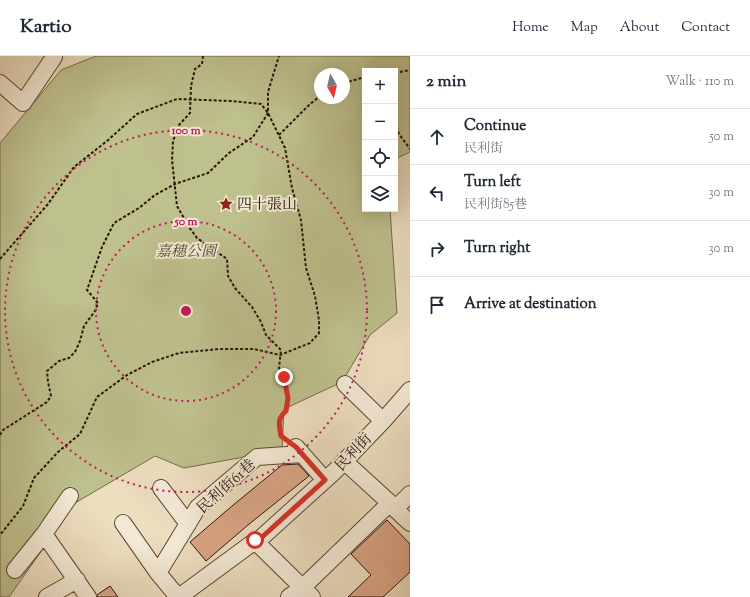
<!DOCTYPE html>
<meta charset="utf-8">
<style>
body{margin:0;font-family:"Sorts Mill Goudy","Noto Serif TC",serif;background:#f2f2f3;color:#1f2937}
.controls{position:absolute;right:12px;top:12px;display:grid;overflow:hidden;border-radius:0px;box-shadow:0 4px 16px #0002}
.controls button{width:36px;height:36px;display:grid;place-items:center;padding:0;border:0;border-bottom:1px solid #e0e1e3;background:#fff;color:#1f2937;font:20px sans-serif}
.compass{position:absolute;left:314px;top:12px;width:36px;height:36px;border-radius:50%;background:#fff;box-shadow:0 4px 16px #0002;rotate:172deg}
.stop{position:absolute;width:12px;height:12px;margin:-9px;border:3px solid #d93025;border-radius:50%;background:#fff}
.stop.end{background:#d93025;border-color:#fff;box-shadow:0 1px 4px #0008}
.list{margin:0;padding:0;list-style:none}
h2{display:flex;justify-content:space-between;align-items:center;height:52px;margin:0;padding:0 16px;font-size:17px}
h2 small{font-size:13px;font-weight:400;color:#747a83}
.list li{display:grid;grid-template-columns:26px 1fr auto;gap:12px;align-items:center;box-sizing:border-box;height:56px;padding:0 16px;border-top:1px solid #e0e1e3}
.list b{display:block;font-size:15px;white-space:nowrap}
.list p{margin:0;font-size:13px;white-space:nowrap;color:#747a83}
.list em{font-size:13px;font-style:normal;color:#747a83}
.icon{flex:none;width:22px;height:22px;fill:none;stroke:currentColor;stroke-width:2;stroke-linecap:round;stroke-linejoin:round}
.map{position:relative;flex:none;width:410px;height:541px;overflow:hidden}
header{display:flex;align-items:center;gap:24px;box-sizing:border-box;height:56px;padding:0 20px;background:#fff;border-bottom:1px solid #e0e1e3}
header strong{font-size:19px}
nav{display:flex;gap:22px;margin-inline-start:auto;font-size:14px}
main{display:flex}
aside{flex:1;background:#fff}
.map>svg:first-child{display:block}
.green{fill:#bec08e;stroke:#746a4c;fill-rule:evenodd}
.building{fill:#dba687;stroke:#2b150a}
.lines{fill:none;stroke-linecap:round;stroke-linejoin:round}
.minor-casing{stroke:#5c4738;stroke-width:18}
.path{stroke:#2b150a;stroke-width:2;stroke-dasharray:3 2;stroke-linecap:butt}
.minor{stroke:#f3ead6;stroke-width:16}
.route{stroke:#d93025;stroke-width:5}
.ring{fill:none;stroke:#c2185b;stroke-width:2;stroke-dasharray:2 4}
.labels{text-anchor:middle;stroke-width:4;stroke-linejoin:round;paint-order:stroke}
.poi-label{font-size:15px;fill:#2b150a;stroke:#f3ead6;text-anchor:start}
.park-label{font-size:15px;font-style:italic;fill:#574832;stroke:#f3ead6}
.street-label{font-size:15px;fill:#2b150a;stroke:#f3ead6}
.centre{fill:#c2185b;stroke:#f3ead6;stroke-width:2}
.ring-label{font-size:12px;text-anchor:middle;font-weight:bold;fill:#c2185b;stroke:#f3ead6;stroke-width:4;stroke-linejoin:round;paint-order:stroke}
</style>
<header>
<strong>Kartio</strong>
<nav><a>Home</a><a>Map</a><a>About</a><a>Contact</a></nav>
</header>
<main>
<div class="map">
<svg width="410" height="541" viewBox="0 0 410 541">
<rect width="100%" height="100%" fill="#eddec0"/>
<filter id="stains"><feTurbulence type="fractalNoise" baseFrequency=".005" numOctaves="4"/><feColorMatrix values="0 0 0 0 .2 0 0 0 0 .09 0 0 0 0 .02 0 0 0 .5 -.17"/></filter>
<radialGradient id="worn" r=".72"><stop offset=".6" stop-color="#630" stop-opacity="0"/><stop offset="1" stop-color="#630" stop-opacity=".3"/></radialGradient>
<path class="green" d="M 96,0 L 410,0 L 410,96 L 395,103 L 395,15 L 365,15 L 365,153 L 390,153 L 397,257 L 370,279 L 342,326 L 284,353 L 282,394 L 184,412 L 155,400 L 75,447 L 9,541 L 0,541 L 0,87 L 61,14 ZM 320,18 L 344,18 L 344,42 L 320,42 Z"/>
<path class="building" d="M 298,408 L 309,420 L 248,469 L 206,505 L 190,486 L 232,450 L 282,409 Z
M 387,464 L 410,488 L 410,516 L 383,541 L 348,541 L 371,519 L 351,498 Z
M 110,530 L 118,541 L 97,541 L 97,539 Z"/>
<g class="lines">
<defs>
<path id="minor" d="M 0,27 L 23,47 L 54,1
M 345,328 L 383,365
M 296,391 L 325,424
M 344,405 L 390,447 L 395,453 L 410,467
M 161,432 L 188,468
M 395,453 L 410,438
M 123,467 L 158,517 L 178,541
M 44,478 L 88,541
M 255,485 L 312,541
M 15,514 L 44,478 L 70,440
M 158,517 L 198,451 L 257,401 L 302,398
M 47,541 L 77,524
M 179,541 L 255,485 L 261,482 L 335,415 L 383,365 L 410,334
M 289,541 L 302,532 L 390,447"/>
</defs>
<use href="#minor" class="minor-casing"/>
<path class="path" d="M 203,0 L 202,8 L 195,13 L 191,30 L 190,57 L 179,69 L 173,85 L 172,104 L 177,150 L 189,171 L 197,182 L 227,203 L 228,220 L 235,232 L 252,251 L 261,266 L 266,279 L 281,294 L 279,312 L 284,321 L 286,329 L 288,342 L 287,355 C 277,363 279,368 281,380 L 286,383
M 395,17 L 410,14
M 344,27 L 365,21
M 395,66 L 399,78 L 410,93
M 279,79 L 309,49 L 320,40
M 0,203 L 48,148 L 74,111 L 107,85 L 137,58 L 177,43 L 231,45 L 261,48 L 268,57 L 285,92 L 292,132 L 301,164 L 306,212 L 315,240 L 319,264 L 319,277 L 310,287 L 280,299 L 254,293 L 219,293 L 179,297 L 152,306 L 127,319 L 97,341 L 80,378 L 58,396 L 34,422 L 23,450 L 0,479
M 0,379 L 3,374 L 47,346 L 51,340 L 48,326 L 47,315 L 59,305 L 69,302 L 75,296 L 80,285 L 84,270 L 95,255 L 98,247 L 87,234 L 102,191 L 114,167 L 139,152 L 155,139 L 175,128 L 208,117 L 229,97 L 253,81 L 268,57 L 268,36 L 279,0"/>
<use href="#minor" class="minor"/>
</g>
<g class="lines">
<path class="route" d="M 255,484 L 261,482 L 325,424 L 296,391 L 281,380 C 279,368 277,363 286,355 L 288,342 L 284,321"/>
</g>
<g class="ring">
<circle cx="186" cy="255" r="90"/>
<circle cx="186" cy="255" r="181"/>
</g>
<defs>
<symbol id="sight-bare" viewBox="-9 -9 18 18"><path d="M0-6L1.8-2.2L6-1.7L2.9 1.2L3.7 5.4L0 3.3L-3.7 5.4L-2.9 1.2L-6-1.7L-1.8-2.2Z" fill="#8f2418" stroke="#f3ead6" stroke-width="2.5" paint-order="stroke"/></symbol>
</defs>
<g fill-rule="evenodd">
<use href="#sight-bare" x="216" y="138" width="20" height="20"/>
</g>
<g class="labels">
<g class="poi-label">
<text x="237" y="153">四十張山</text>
</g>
<g class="park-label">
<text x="186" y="200">嘉穗公園</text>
</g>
<g class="street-label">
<text transform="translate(353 396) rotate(-46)" y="5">民利街</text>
<text transform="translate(226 430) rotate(-42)" y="5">民利街61巷</text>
</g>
</g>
<circle cx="186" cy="255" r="6" class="centre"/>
<g class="ring-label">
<text x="186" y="78">100 m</text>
<text x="186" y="169">50 m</text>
</g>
<rect width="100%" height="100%" filter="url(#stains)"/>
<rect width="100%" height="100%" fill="url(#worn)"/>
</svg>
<div class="controls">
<button>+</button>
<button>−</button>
<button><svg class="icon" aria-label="locate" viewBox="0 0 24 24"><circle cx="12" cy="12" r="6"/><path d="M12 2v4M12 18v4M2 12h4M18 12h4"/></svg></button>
<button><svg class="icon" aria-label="layers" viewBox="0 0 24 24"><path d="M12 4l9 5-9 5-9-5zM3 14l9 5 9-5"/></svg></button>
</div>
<svg class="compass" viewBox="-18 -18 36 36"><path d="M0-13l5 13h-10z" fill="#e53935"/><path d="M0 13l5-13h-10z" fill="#747a83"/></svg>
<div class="stop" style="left:255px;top:484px"></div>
<div class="stop end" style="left:284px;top:321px"></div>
</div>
<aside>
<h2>2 min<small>Walk · 110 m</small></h2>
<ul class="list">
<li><svg class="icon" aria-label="ahead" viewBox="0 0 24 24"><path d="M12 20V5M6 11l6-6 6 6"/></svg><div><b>Continue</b><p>民利街</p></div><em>50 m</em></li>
<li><svg class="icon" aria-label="left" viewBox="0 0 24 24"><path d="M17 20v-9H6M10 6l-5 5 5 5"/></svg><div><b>Turn left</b><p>民利街85巷</p></div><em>30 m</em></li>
<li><svg class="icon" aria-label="right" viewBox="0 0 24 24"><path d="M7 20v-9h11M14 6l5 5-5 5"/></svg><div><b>Turn right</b></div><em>30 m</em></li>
<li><svg class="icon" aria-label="arrive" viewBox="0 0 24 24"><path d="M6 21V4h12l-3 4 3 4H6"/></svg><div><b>Arrive at destination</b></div></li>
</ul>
</aside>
</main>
